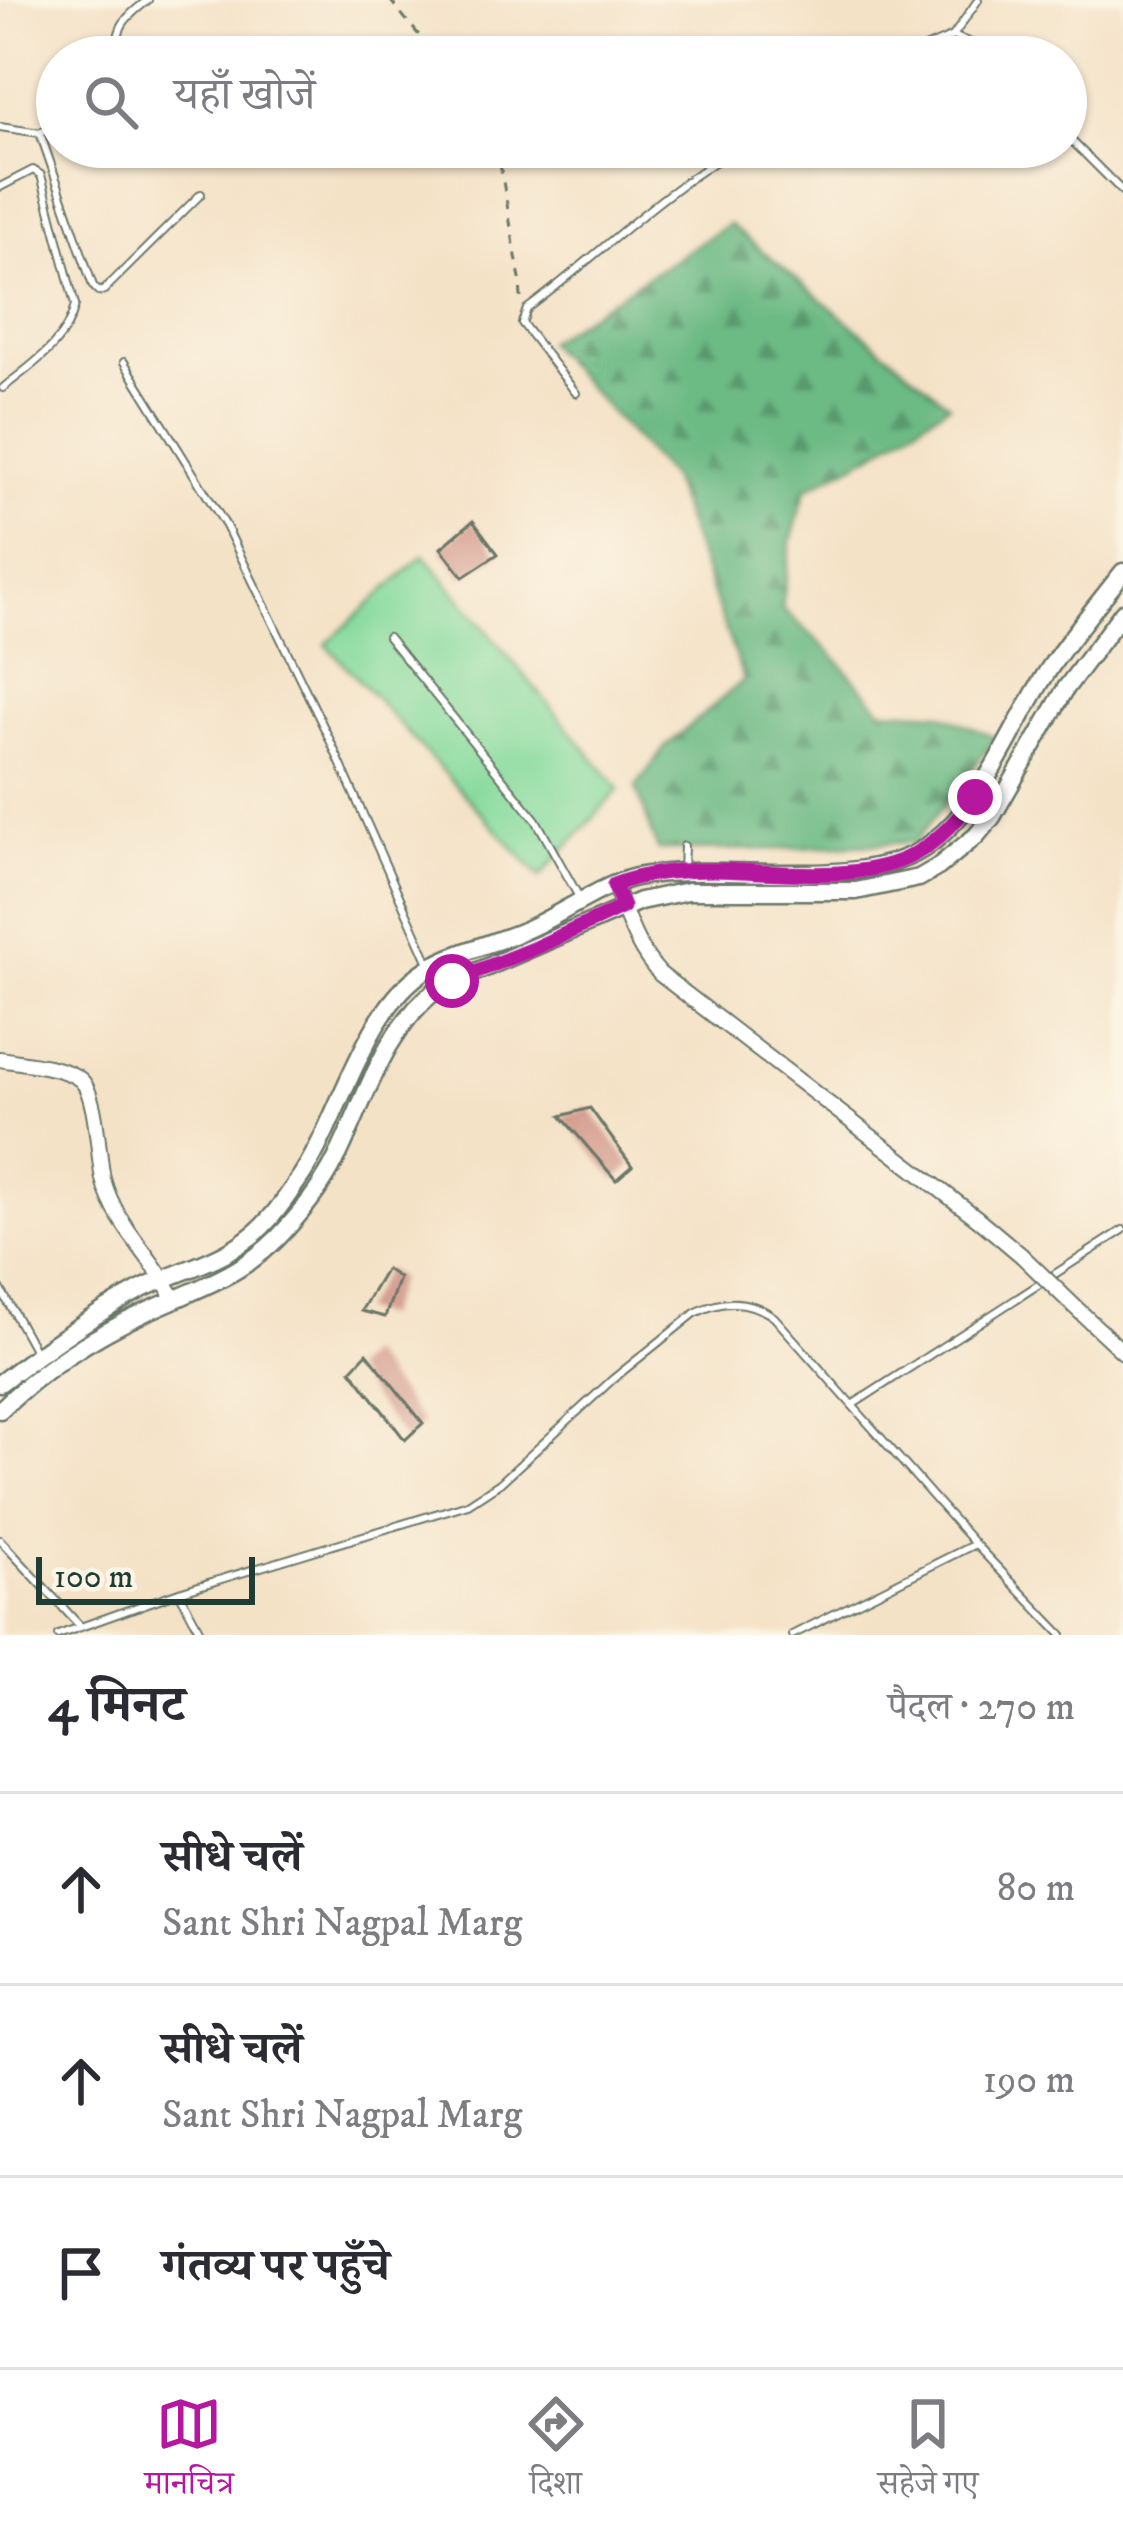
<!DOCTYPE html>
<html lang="hi">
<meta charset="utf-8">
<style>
body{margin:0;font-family:"IM FELL DW Pica","Noto Serif Devanagari",serif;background:#f2f2f3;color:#2b2b33}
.scale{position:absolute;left:36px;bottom:30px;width:219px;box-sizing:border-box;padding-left:12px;border:6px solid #1f3d34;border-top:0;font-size:33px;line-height:42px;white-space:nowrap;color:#1f3d34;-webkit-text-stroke:9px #fcf5e5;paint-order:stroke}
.stop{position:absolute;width:36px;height:36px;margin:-27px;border:9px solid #b5179e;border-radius:50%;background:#fff}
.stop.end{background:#b5179e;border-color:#fff;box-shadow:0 3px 12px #0008}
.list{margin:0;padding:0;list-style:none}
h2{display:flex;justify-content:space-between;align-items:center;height:156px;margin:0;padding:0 48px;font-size:51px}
h2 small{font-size:39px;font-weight:400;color:#7c7c81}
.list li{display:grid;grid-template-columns:78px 1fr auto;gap:36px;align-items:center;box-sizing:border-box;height:192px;padding:0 48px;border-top:3px solid #e1e1e2}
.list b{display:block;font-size:45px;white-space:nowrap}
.list p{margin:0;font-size:39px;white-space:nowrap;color:#7c7c81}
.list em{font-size:39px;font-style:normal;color:#7c7c81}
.icon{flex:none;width:66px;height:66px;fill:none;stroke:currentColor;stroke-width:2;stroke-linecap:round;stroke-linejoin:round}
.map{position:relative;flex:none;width:1123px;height:1635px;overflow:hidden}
.search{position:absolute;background:#fff;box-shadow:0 3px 9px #0004;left:36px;right:36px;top:36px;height:132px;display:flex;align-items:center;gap:30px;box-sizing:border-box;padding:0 42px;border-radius:66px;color:#7c7c81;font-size:45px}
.sheet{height:732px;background:#fff}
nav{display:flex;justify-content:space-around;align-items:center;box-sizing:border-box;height:168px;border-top:3px solid #e1e1e2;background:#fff;font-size:33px;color:#7c7c81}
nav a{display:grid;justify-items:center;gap:6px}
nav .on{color:#b5179e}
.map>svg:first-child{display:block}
.grass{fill:#85da9d;stroke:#528c68;stroke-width:3}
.forest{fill:url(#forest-firs);stroke:#467c5c;stroke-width:3}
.building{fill:#d2978a}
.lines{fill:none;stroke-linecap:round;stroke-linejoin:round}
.service-casing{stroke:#6a7767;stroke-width:10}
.minor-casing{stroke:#6a7767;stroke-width:18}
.tertiary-casing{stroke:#6a7767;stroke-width:21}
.path{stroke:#6a7767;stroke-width:3;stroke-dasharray:9 9;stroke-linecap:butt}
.service{stroke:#fff;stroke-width:6}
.minor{stroke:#fff;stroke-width:14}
.tertiary{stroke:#fff;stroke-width:16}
.minor-bridge-casing{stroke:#6a7767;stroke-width:18;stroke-linecap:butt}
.minor-bridge{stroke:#fff;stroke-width:14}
.route{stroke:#b5179e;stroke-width:15}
</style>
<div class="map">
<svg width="1123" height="1635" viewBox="0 0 1123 1635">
<defs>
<pattern id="forest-firs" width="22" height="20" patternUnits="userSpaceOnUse" patternTransform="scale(3)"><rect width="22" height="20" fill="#6cba84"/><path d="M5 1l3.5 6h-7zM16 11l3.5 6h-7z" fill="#58986d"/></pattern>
</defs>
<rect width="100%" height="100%" fill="#fcf5e5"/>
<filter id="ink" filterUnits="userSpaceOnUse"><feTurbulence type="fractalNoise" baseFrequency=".00833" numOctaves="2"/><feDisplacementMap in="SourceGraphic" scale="24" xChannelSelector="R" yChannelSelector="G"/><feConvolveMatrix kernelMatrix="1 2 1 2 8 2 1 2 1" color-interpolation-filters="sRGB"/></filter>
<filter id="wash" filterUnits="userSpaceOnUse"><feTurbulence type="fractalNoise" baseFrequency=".004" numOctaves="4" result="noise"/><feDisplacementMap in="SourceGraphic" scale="48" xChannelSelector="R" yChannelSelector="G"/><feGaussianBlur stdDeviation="2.7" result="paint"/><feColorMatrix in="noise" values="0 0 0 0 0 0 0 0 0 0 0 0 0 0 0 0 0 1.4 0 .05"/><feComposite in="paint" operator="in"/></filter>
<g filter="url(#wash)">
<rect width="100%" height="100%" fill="#f4e2c7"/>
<path class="grass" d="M 424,555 L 619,789 L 540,877 L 326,644 Z"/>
<path class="forest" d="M 729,224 L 949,404 L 874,453 L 806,489 L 791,541 L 782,608 L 830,652 L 882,710 L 939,713 L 996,738 L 915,842 L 780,849 L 658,850 L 636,787 L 665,747 L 744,680 L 670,477 L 546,342 Z"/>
<g id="blocks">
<path class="building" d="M 473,521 L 498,554 L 463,577 L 441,548 Z
M 590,1108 L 632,1166 L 616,1180 L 561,1116 Z
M 386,1269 L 399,1278 L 385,1317 L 361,1311 Z
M 367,1353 L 423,1423 L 405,1440 L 351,1370 Z"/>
</g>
</g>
<g filter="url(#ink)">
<use href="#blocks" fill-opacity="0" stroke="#6a7767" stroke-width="3"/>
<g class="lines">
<defs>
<path id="service" d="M 953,36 L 978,0
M 114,57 C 119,24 122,20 148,0
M 904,57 L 953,36 L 973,44 L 987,57
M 0,127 L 40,133 L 57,119
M 40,133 L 93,286 L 99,292 L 104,290 L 201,194
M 1066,135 L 1123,192
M 0,187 L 33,170 L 41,175 L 75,305 C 67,343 31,365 3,388
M 124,362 L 226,526 L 329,738 L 429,963
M 576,393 L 522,323 L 527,309 C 598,256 661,191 740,147
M 388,637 L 536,820 L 580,899
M 683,870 L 684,846
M 0,1288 L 36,1353
M 852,1405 L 1123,1230
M 0,1540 L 81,1627
M 179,1592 L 202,1635
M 58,1635 L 179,1592 L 468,1504 L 500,1483 L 613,1379 L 695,1313 C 722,1299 749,1299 774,1317 L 975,1544 L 1062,1635
M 792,1635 L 975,1544"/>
<path id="minor" d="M 614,885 C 627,917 636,948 660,974 L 977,1218 L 1021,1255
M 0,1059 C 21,1063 65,1066 81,1080 C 97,1095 98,1156 103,1179 C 115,1226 154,1257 174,1299
M 1075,1307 L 1123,1352"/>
<path id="tertiary" d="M 0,1383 C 43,1350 88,1318 136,1292 C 173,1272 216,1264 250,1237 C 269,1223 284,1201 297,1182 C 341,1120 362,1008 429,968 C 460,950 497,943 530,928 C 561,914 604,884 636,877 C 721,860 864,895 930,844 C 988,800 1011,725 1051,666 C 1073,633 1099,603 1123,572
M 0,1410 C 41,1370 94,1336 146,1312 C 200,1287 246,1275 287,1228 C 305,1208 323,1185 335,1161 C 365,1102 383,1029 439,988 L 640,901 L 688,891 L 856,891 L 919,878 L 938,867 L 976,836 L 992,817 L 1066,688 L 1123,612"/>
</defs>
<use href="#service" class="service-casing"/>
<use href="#minor" class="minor-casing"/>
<use href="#tertiary" class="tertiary-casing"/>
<path class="path" d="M 390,0 L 437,57
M 497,147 L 520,279 L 521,299"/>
<use href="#service" class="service"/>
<use href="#minor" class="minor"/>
<use href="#tertiary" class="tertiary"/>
<defs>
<path id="minor-bridge" d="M 1021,1255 L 1075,1307"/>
</defs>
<use href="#minor-bridge" class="minor-bridge-casing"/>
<use href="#minor-bridge" class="minor-bridge"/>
</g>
</g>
<g class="lines" filter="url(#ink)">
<path class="route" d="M 452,981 L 533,949 L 623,907 L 614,885 C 645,872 681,870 714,870 C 773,871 853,883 907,858 C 935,845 957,821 975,797"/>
</g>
</svg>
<div class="scale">100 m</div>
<div class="stop" style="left:452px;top:981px"></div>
<div class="stop end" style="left:975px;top:797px"></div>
<div class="search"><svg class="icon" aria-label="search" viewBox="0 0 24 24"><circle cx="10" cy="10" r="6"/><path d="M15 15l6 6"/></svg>यहाँ खोजें</div>
</div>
<section class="sheet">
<h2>4 मिनट<small>पैदल · 270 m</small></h2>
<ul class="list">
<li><svg class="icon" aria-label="ahead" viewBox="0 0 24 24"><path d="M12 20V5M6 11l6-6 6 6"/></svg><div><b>सीधे चलें</b><p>Sant Shri Nagpal Marg</p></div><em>80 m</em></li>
<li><svg class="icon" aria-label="ahead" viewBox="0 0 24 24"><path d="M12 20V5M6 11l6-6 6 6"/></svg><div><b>सीधे चलें</b><p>Sant Shri Nagpal Marg</p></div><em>190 m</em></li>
<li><svg class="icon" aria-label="arrive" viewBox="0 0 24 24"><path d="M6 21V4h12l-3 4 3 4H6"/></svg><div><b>गंतव्य पर पहुँचे</b></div></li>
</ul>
</section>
<nav>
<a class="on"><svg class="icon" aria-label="map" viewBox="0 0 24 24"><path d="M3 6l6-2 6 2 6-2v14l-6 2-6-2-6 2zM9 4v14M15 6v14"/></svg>मानचित्र</a>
<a><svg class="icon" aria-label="directions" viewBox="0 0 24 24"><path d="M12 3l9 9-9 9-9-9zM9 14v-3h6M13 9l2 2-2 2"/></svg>दिशा</a>
<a><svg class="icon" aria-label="saved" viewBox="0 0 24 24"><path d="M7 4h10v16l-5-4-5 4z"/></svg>सहेजे गए</a>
</nav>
